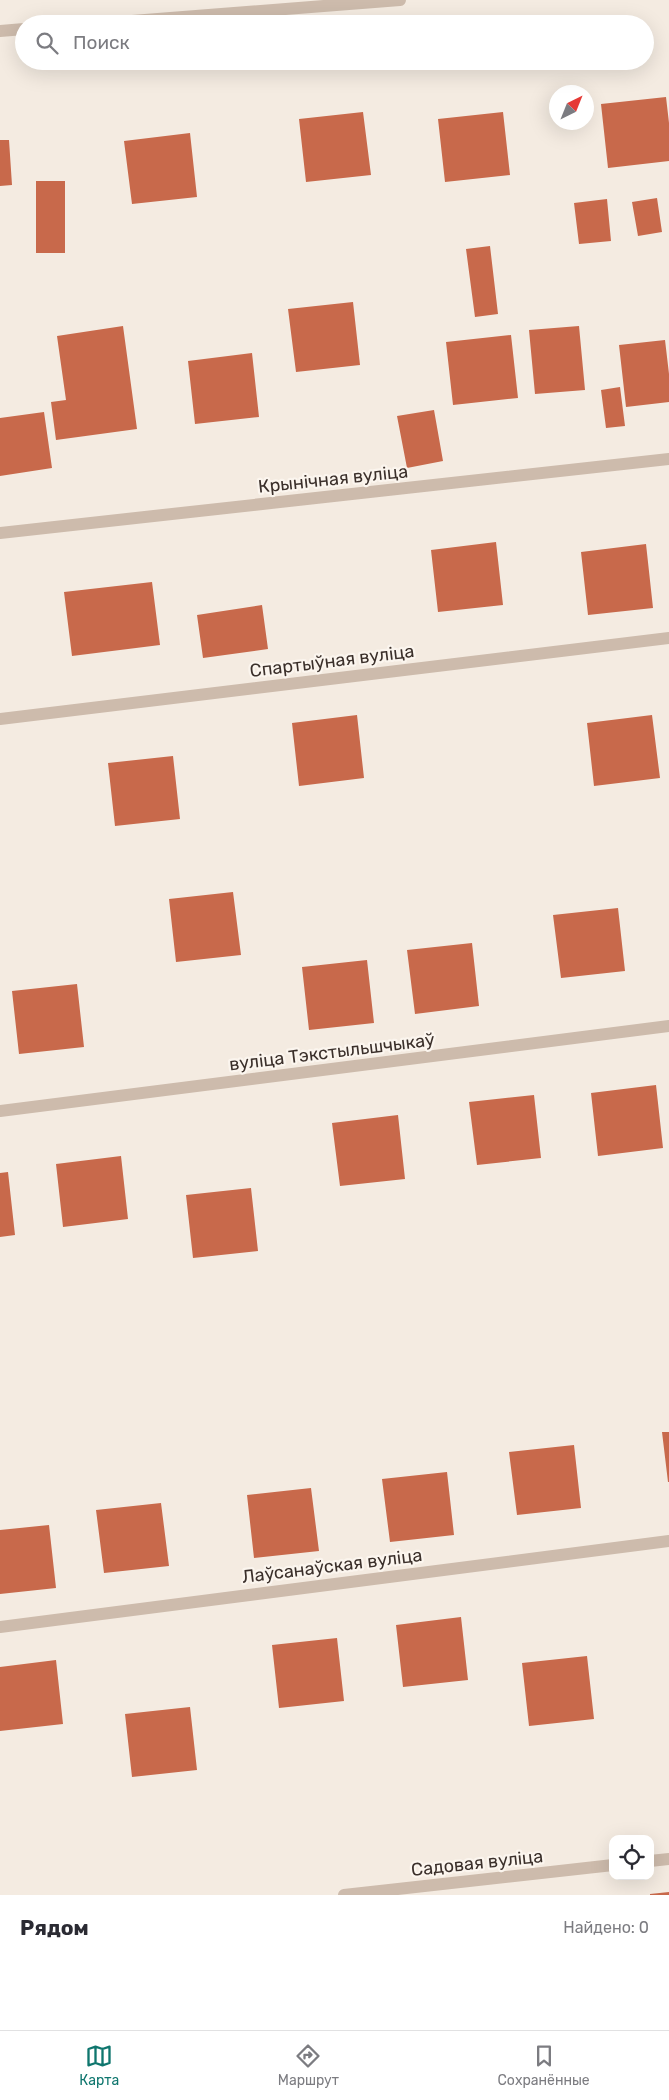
<!DOCTYPE html>
<html lang="ru">
<meta charset="utf-8">
<style>
body{margin:0;font-family:Rubik,sans-serif;background:#f7f7f7;color:#2b2b33}
.controls{position:absolute;right:15px;bottom:15px;display:grid;overflow:hidden;border-radius:10px;box-shadow:0 5px 20px #0002}
.controls button{width:45px;height:45px;display:grid;place-items:center;padding:0;border:0;border-bottom:1px solid #e1e1e2;background:#fff;color:#2b2b33;font:25px sans-serif}
.compass{position:absolute;left:549px;top:85px;width:45px;height:45px;border-radius:50%;background:#fff;box-shadow:0 5px 20px #0002;rotate:43deg}
.list{margin:0;padding:0;list-style:none}
h2{display:flex;justify-content:space-between;align-items:center;height:65px;margin:0;padding:0 20px;font-size:21px}
h2 small{font-size:16px;font-weight:400;color:#7c7c81}
.icon{flex:none;width:28px;height:28px;fill:none;stroke:currentColor;stroke-width:2;stroke-linecap:round;stroke-linejoin:round}
.map{position:relative;flex:none;width:669px;height:1895px;overflow:hidden}
.search{position:absolute;background:#fff;box-shadow:0 5px 20px #0002;left:15px;right:15px;top:15px;height:55px;display:flex;align-items:center;gap:12px;box-sizing:border-box;padding:0 18px;border-radius:28px;color:#7c7c81;font-size:19px}
.sheet{height:135px;background:#fff}
nav{display:flex;justify-content:space-around;align-items:center;box-sizing:border-box;height:70px;border-top:1px solid #e1e1e2;background:#fff;font-size:14px;color:#7c7c81}
nav a{display:grid;justify-items:center;gap:2px}
nav .on{color:#0f766e}
.map>svg:first-child{display:block}
.building{fill:#c8694b}
.lines{fill:none;stroke-linecap:round;stroke-linejoin:round}
.street{stroke:#cdbbac;stroke-width:12}
.labels{text-anchor:middle;stroke-width:4.5;stroke-linejoin:round;paint-order:stroke}
.street-label{font-size:18px;fill:#3b302b;stroke:#fbf5ee}
</style>
<div class="map">
<svg width="669" height="1895" viewBox="0 0 669 1895">
<rect width="100%" height="100%" fill="#f4ebe1"/>
<path class="building" d="M 666,97 L 669,123 L 669,161 L 608,168 L 601,104 Z
M 363,112 L 371,175 L 306,182 L 299,119 Z
M 503,112 L 510,175 L 445,182 L 438,119 Z
M 190,133 L 197,197 L 132,204 L 124,141 Z
M 0,140 L 9,140 L 12,185 L 0,186 Z
M 36,181 L 65,181 L 65,253 L 36,253 Z
M 657,198 L 662,232 L 638,236 L 632,202 Z
M 607,199 L 611,241 L 579,244 L 574,203 Z
M 490,246 L 498,314 L 475,317 L 466,249 Z
M 353,302 L 360,365 L 296,372 L 288,309 Z
M 123,326 L 137,429 L 56,440 L 51,402 L 66,400 L 57,336 Z
M 579,326 L 585,390 L 535,394 L 529,330 Z
M 511,335 L 518,398 L 453,405 L 446,342 Z
M 665,340 L 669,374 L 669,402 L 626,407 L 619,345 Z
M 252,353 L 259,417 L 195,424 L 188,361 Z
M 620,387 L 625,426 L 606,428 L 601,390 Z
M 434,410 L 443,461 L 407,468 L 397,416 Z
M 44,412 L 52,468 L 0,476 L 0,418 Z
M 496,542 L 503,605 L 438,612 L 431,550 Z
M 646,544 L 653,608 L 588,615 L 581,552 Z
M 152,582 L 160,645 L 72,656 L 64,592 Z
M 262,605 L 268,649 L 203,658 L 197,615 Z
M 357,715 L 364,778 L 299,786 L 292,723 Z
M 652,715 L 660,778 L 594,786 L 587,723 Z
M 173,756 L 180,819 L 115,826 L 108,763 Z
M 233,892 L 241,955 L 176,962 L 169,899 Z
M 618,908 L 625,971 L 561,978 L 553,915 Z
M 472,943 L 479,1006 L 415,1014 L 407,950 Z
M 367,960 L 374,1023 L 309,1030 L 302,967 Z
M 77,984 L 84,1047 L 19,1054 L 12,991 Z
M 656,1085 L 663,1148 L 598,1156 L 591,1093 Z
M 534,1095 L 541,1158 L 477,1165 L 469,1102 Z
M 398,1115 L 405,1179 L 340,1186 L 332,1123 Z
M 121,1156 L 128,1219 L 63,1227 L 56,1164 Z
M 8,1172 L 15,1235 L 0,1237 L 0,1173 Z
M 251,1188 L 258,1251 L 193,1258 L 186,1195 Z
M 662,1432 L 669,1432 L 669,1482 L 668,1482 Z
M 574,1445 L 581,1508 L 517,1515 L 509,1452 Z
M 447,1472 L 454,1535 L 390,1542 L 382,1479 Z
M 311,1488 L 319,1551 L 254,1558 L 247,1495 Z
M 161,1503 L 169,1566 L 104,1573 L 96,1510 Z
M 49,1525 L 56,1588 L 0,1594 L 0,1530 Z
M 461,1617 L 468,1680 L 403,1687 L 396,1625 Z
M 337,1638 L 344,1701 L 279,1708 L 272,1645 Z
M 587,1656 L 594,1719 L 529,1726 L 522,1663 Z
M 56,1660 L 63,1724 L 0,1731 L 0,1667 Z
M 190,1707 L 197,1770 L 132,1777 L 125,1714 Z
M 669,1892 L 669,1895 L 650,1895 L 650,1894 Z"/>
<g class="lines">
<path class="street" d="M 94,24 L 400,0
M 0,31 L 24,29
M 0,533 L 669,459
M 0,719 L 669,638
M 0,1111 L 669,1026
M 0,1627 L 669,1541
M 650,1861 L 669,1859
M 344,1895 L 613,1865"/>
</g>
<g class="labels">
<g class="street-label">
<text transform="translate(333 479) rotate(-6)" y="6">Крынічная вуліца</text>
<text transform="translate(332 661) rotate(-7)" y="6">Спартыўная вуліца</text>
<text transform="translate(332 1052) rotate(-7)" y="6">вуліца Тэкстыльшчыкаў</text>
<text transform="translate(332 1566) rotate(-7)" y="6">Лаўсанаўская вуліца</text>
<text transform="translate(477 1863) rotate(-6)" y="6">Садовая вуліца</text>
</g>
</g>
</svg>
<div class="controls">
<button><svg class="icon" aria-label="locate" viewBox="0 0 24 24"><circle cx="12" cy="12" r="6"/><path d="M12 2v4M12 18v4M2 12h4M18 12h4"/></svg></button>
</div>
<svg class="compass" viewBox="-18 -18 36 36"><path d="M0-13l5 13h-10z" fill="#e53935"/><path d="M0 13l5-13h-10z" fill="#7c7c81"/></svg>
<div class="search"><svg class="icon" aria-label="search" viewBox="0 0 24 24"><circle cx="10" cy="10" r="6"/><path d="M15 15l6 6"/></svg>Поиск</div>
</div>
<section class="sheet">
<h2>Рядом<small>Найдено: 0</small></h2>
<ul class="list">
</ul>
</section>
<nav>
<a class="on"><svg class="icon" aria-label="map" viewBox="0 0 24 24"><path d="M3 6l6-2 6 2 6-2v14l-6 2-6-2-6 2zM9 4v14M15 6v14"/></svg>Карта</a>
<a><svg class="icon" aria-label="directions" viewBox="0 0 24 24"><path d="M12 3l9 9-9 9-9-9zM9 14v-3h6M13 9l2 2-2 2"/></svg>Маршрут</a>
<a><svg class="icon" aria-label="saved" viewBox="0 0 24 24"><path d="M7 4h10v16l-5-4-5 4z"/></svg>Сохранённые</a>
</nav>
